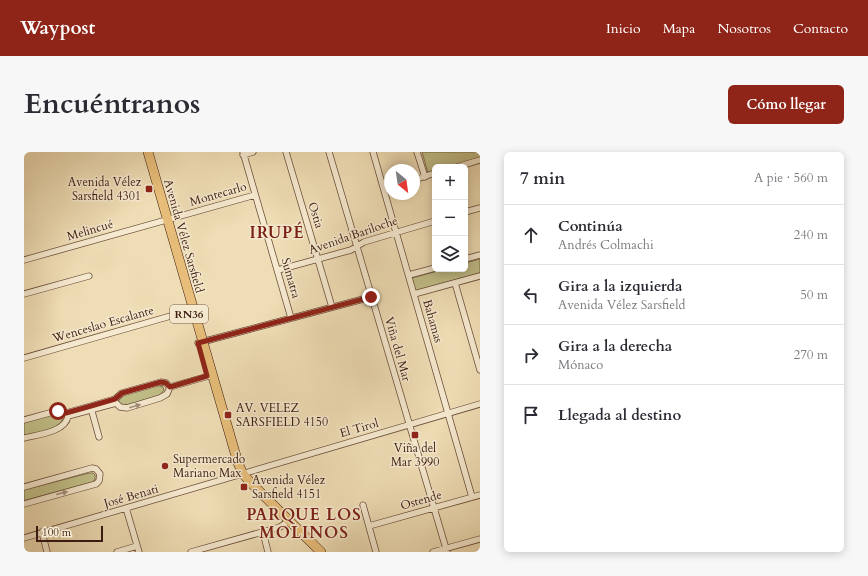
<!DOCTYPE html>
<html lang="es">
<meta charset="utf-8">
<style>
body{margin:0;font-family:Cardo,serif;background:#f7f7f7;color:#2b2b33}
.controls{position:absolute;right:12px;top:12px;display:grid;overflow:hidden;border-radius:6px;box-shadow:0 2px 10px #0003}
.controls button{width:36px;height:36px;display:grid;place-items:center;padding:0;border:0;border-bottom:1px solid #e1e1e2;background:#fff;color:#2b2b33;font:20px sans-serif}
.compass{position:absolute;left:360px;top:12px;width:36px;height:36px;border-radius:50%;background:#fff;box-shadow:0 2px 10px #0003;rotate:151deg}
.scale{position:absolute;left:12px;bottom:10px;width:67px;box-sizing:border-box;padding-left:4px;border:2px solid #3d1c11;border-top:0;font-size:11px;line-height:14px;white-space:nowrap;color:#3d1c11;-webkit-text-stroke:3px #f5e9cf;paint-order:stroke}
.stop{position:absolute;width:12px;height:12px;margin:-9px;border:3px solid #8f2418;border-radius:50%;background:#fff}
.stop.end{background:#8f2418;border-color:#fff;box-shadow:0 1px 4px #0008}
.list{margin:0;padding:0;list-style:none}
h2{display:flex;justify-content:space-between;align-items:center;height:52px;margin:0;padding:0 16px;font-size:17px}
h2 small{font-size:13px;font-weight:400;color:#7c7c81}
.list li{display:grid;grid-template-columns:26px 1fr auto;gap:12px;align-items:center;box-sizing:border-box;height:60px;padding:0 16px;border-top:1px solid #e1e1e2}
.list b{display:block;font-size:15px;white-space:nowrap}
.list p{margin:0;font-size:13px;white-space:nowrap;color:#7c7c81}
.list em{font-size:13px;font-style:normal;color:#7c7c81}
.icon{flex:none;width:22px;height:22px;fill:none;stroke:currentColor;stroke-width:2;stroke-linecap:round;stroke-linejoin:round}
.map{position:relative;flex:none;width:456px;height:400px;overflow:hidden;border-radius:6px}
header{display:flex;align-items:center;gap:24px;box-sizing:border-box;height:56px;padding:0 20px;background:#8f2418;color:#fff}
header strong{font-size:19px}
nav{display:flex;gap:22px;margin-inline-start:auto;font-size:14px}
.intro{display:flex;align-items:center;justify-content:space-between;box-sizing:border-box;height:96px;padding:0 24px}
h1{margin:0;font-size:28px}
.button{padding:10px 18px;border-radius:6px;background:#8f2418;color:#fff;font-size:14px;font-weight:700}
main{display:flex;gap:24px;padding:0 24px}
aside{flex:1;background:#fff;border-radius:6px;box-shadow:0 2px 10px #0003}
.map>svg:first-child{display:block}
.green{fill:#c1bf88;stroke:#7f6e4c}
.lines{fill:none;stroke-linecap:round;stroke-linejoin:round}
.minor-casing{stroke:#6a4c3a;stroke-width:7}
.primary-casing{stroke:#3d1c11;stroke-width:10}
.minor{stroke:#f5e9cf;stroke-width:5.5}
.primary{stroke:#e8be7a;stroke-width:9}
.oneway{fill:#a28d7a}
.route{stroke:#8f2418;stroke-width:5}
.poi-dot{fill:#8f2418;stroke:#f5e9cf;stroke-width:1.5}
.labels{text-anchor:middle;stroke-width:3;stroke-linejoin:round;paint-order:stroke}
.shield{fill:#f5e9cf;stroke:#745a4a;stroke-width:1}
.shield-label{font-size:11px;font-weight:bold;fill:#3d1c11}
.poi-label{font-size:12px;fill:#3d1c11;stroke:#f5e9cf;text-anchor:start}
.street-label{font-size:12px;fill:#3d1c11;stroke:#f5e9cf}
.district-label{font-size:16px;font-weight:bold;letter-spacing:1px;fill:#7a1f14;stroke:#f5e9cf}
</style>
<header>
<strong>Waypost</strong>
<nav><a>Inicio</a><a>Mapa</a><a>Nosotros</a><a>Contacto</a></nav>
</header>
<div class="intro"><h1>Encuéntranos</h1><a class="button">Cómo llegar</a></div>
<main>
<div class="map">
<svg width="456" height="400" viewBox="0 0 456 400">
<rect width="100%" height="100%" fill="#efddb5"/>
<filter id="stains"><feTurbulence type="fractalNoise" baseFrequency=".005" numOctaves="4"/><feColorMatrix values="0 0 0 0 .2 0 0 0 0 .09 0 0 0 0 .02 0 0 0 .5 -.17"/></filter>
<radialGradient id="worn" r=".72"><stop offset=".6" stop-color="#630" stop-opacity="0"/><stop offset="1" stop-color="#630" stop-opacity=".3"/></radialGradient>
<path class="green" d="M 398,0 L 456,0 L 456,6 L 425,15 L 411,15 L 411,19 L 404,21 Z
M 456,107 L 456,121 L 391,139 L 388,126 L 421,117 L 441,117 L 441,111 Z
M 132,233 L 139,235 L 140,238 L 136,243 L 102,253 L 96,252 L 94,247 L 99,243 Z
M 25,263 L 37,264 L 39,267 C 35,278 11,281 0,284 L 0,271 Z
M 65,321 L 69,321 L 71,323 L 71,328 L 68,330 L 0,349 L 0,338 Z"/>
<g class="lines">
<defs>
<path id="minor" d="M 219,0 L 267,166
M 262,0 L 308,155
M 305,0 L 423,400
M 349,0 L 448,345
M 393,0 L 401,25
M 219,3 L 229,0
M 433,15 L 456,8
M 390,28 L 411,21
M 441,60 L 456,56
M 441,107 L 456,103
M 0,108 L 231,43
M 254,118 L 327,98 L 340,90 L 411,69
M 385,123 L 411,116
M 431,131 L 456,218
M 0,142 L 65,124
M 390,142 L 456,124
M 174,191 L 347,145
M 0,206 L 164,159
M 146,235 L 188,223
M 67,256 L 75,285
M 0,268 L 29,260 L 34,259 L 42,261 L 67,254 L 91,247 L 98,241 L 137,230 L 142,231 L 146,235
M 0,286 C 13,283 42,280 44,264 L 92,251 L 96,255 L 103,256 L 136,246 L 143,242 L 146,235
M 0,335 L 68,316 L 72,317 L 76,322 L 75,329 L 72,332 L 0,352
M 339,353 L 352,400
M 102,356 L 115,400
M 345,374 L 456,343
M 18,380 L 23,400
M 239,380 L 244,400
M 0,386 L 456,252
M 93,400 L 113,394
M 167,400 L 256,375 L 265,369
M 409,400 L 456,387"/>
<path id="primary" d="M 124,0 L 214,311 L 219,322 L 227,331 L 297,400"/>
</defs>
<use href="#minor" class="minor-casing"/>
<use href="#primary" class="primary-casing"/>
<use href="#minor" class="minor"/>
<use href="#primary" class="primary"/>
</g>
<defs><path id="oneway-solid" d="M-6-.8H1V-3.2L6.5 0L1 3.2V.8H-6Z"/></defs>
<g class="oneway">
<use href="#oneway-solid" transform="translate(111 254) rotate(-16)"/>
<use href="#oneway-solid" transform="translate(38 341) rotate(-15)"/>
</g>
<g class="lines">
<path class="route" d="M 34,259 L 42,261 L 67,254 L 91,247 L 98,241 L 137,230 L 142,231 L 146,235 L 183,224 L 174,191 L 347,145"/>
</g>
<g class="poi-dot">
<rect x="121" y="33" width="8" height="8" rx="2"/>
<rect x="200" y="259" width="8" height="8" rx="2"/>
<rect x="387" y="279" width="8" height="8" rx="2"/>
<circle cx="141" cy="314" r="4"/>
<rect x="216" y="331" width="8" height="8" rx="2"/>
</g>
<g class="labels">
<rect class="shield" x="146" y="153" width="38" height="18" rx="3"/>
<g class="shield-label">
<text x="165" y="166">RN36</text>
</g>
<g class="poi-label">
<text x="117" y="34" text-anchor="end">Avenida Vélez<tspan x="117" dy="14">Sarsfield 4301</tspan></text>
<text x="212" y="260">AV. VELEZ<tspan x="212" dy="14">SARSFIELD 4150</tspan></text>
<text x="391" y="300" text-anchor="middle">Viña del<tspan x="391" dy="14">Mar 3990</tspan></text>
<text x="149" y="311">Supermercado<tspan x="149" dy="14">Mariano Max</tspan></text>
<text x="228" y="332">Avenida Vélez<tspan x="228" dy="14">Sarsfield 4151</tspan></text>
</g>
<g class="street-label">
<text transform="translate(194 42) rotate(-16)" y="4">Montecarlo</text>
<text transform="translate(292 63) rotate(73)" y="4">Ostia</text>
<text transform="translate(66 78) rotate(-16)" y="4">Melincué</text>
<text transform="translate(329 83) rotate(-19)" y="4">Avenida Bariloche</text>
<text transform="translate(160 84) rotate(74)" y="4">Avenida Vélez Sarsfield</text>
<text transform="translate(267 126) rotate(74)" y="4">Sumatra</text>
<text transform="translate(409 169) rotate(74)" y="4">Bahamas</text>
<text transform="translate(79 172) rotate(-16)" y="4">Wenceslao Escalante</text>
<text transform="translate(374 197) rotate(74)" y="4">Viña del Mar</text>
<text transform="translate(335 276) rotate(-16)" y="4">El Tirol</text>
<text transform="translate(107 344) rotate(-16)" y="4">José Benati</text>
<text transform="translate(397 348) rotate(-16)" y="4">Ostende</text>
</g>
<g class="district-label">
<text x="253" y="86">IRUPÉ</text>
<text x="280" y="368">PARQUE LOS<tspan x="280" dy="18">MOLINOS</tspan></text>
</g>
</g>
<rect width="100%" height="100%" filter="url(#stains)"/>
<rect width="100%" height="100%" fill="url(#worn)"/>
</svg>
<div class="controls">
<button>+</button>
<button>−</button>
<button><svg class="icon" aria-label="layers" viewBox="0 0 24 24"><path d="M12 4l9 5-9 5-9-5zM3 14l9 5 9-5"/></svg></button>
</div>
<svg class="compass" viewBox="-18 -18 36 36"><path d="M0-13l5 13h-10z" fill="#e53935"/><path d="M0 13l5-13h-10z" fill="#7c7c81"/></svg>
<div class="scale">100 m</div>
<div class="stop" style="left:34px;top:259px"></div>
<div class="stop end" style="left:347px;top:145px"></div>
</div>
<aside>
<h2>7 min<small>A pie · 560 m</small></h2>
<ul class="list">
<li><svg class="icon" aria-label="ahead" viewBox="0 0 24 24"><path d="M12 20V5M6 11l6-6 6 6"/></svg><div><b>Continúa</b><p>Andrés Colmachi</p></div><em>240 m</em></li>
<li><svg class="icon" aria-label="left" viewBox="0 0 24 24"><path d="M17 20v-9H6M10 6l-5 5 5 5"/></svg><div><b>Gira a la izquierda</b><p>Avenida Vélez Sarsfield</p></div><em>50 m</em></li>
<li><svg class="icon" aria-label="right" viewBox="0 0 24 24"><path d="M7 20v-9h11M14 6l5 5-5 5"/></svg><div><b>Gira a la derecha</b><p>Mónaco</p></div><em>270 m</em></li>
<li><svg class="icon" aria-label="arrive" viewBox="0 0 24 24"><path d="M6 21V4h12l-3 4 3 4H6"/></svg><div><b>Llegada al destino</b></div></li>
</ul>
</aside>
</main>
